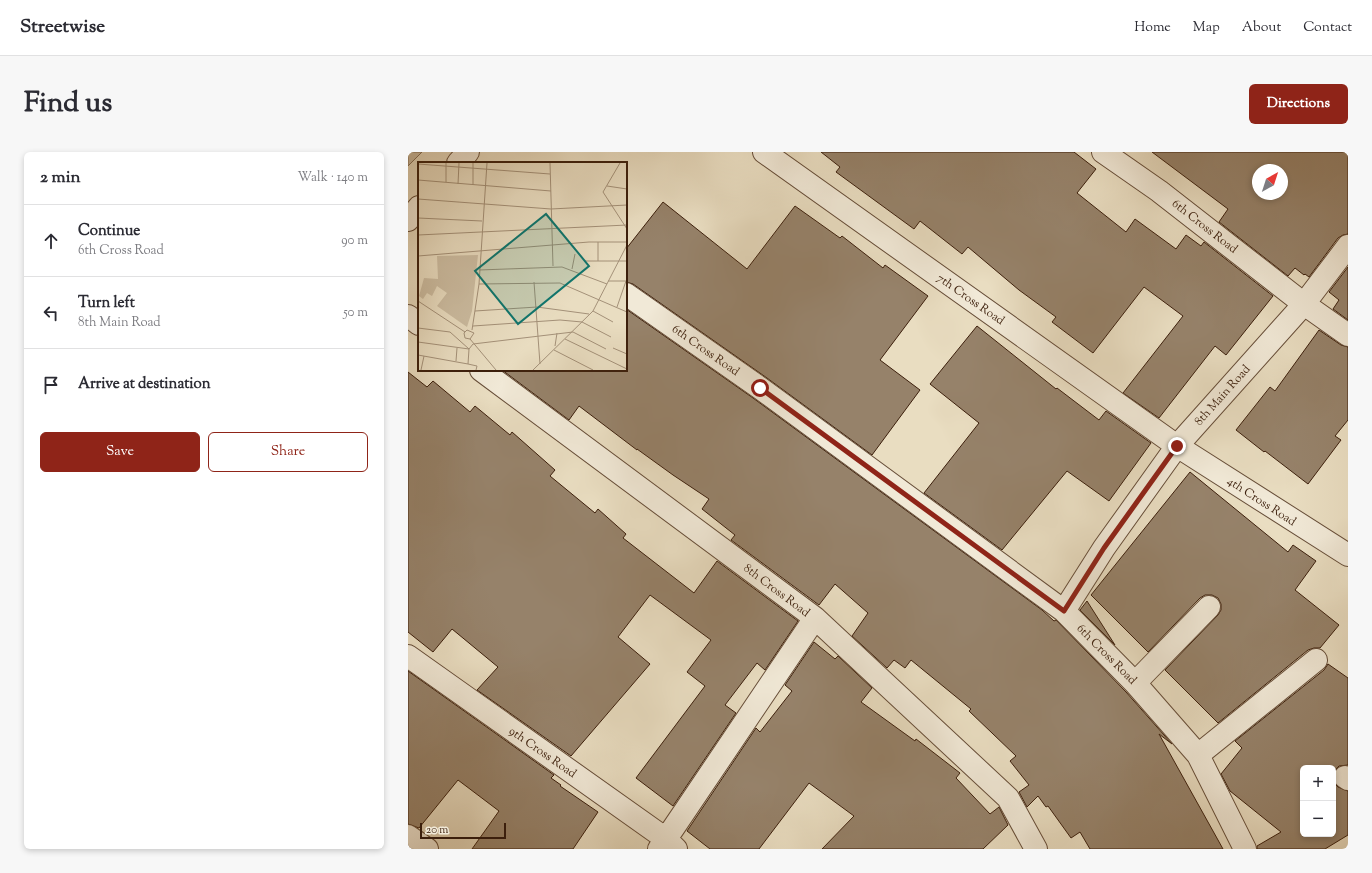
<!DOCTYPE html>
<meta charset="utf-8">
<style>
body{margin:0;font-family:"Sorts Mill Goudy",serif;background:#f7f7f7;color:#2b2b33}
.controls{position:absolute;right:12px;bottom:12px;display:grid;overflow:hidden;border-radius:6px;box-shadow:0 2px 6px #0003}
.controls button{width:36px;height:36px;display:grid;place-items:center;padding:0;border:0;border-bottom:1px solid #e1e1e2;background:#fff;color:#2b2b33;font:20px sans-serif}
.compass{position:absolute;left:844px;top:12px;width:36px;height:36px;border-radius:50%;background:#fff;box-shadow:0 2px 6px #0003;rotate:39deg}
.scale{position:absolute;left:12px;bottom:10px;width:86px;box-sizing:border-box;padding-left:4px;border:2px solid #3c1f0c;border-top:0;font-size:11px;line-height:14px;white-space:nowrap;color:#3c1f0c;-webkit-text-stroke:3px #f1e9d7;paint-order:stroke}
.stop{position:absolute;width:12px;height:12px;margin:-9px;border:3px solid #8f2418;border-radius:50%;background:#fff}
.stop.end{background:#8f2418;border-color:#fff;box-shadow:0 1px 4px #0008}
.list{margin:0;padding:0;list-style:none}
h2{display:flex;justify-content:space-between;align-items:center;height:52px;margin:0;padding:0 16px;font-size:17px}
h2 small{font-size:13px;font-weight:400;color:#7c7c81}
.list li{display:grid;grid-template-columns:26px 1fr auto;gap:12px;align-items:center;box-sizing:border-box;height:72px;padding:0 16px;border-top:1px solid #e1e1e2}
.list b{display:block;font-size:15px;white-space:nowrap}
.list p{margin:0;font-size:13px;white-space:nowrap;color:#7c7c81}
.list em{font-size:13px;font-style:normal;color:#7c7c81}
.actions{display:flex;gap:8px;padding:12px 16px}
.actions a{flex:1;padding:9px 0;border:1px solid #8f2418;border-radius:6px;text-align:center;font-size:14px;color:#8f2418}
.actions .main{background:#8f2418;color:#fff}
.icon{flex:none;width:22px;height:22px;fill:none;stroke:currentColor;stroke-width:2;stroke-linecap:round;stroke-linejoin:round}
.map{position:relative;flex:none;width:940px;height:697px;overflow:hidden;border-radius:6px}
header{display:flex;align-items:center;gap:24px;box-sizing:border-box;height:56px;padding:0 20px;background:#fff;border-bottom:1px solid #e1e1e2}
header strong{font-size:19px}
nav{display:flex;gap:22px;margin-inline-start:auto;font-size:14px}
.intro{display:flex;align-items:center;justify-content:space-between;box-sizing:border-box;height:96px;padding:0 24px}
h1{margin:0;font-size:28px}
.button{padding:10px 18px;border-radius:6px;background:#8f2418;color:#fff;font-size:14px;font-weight:700}
main{display:flex;gap:24px;padding:0 24px}
aside{flex:1;background:#fff;border-radius:6px;box-shadow:0 2px 6px #0003}
.map>svg:first-child{display:block}
.green{fill:#ccbda2;stroke:#846e57}
.building{fill:#96826a;stroke:#3c1f0c;fill-rule:evenodd}
.lines{fill:none;stroke-linecap:round;stroke-linejoin:round}
.street-casing{stroke:#674e39;stroke-width:24}
.street{stroke:#f1e9d7;stroke-width:22}
.route{stroke:#8f2418;stroke-width:5}
.labels{text-anchor:middle;stroke-width:3.5;stroke-linejoin:round;paint-order:stroke}
.street-label{font-size:12px;fill:#3c1f0c;stroke:#f1e9d7}
.inset-road{fill:none;stroke:#a49179;stroke-width:1}
.view{fill:#0f766e;fill-opacity:0.15;stroke:#0f766e;stroke-width:2}
.inset-edge{fill:none;stroke:#3c1f0c;stroke-width:2}
</style>
<header>
<strong>Streetwise</strong>
<nav><a>Home</a><a>Map</a><a>About</a><a>Contact</a></nav>
</header>
<div class="intro"><h1>Find us</h1><a class="button">Directions</a></div>
<main>
<aside>
<h2>2 min<small>Walk · 140 m</small></h2>
<ul class="list">
<li><svg class="icon" aria-label="ahead" viewBox="0 0 24 24"><path d="M12 20V5M6 11l6-6 6 6"/></svg><div><b>Continue</b><p>6th Cross Road</p></div><em>90 m</em></li>
<li><svg class="icon" aria-label="left" viewBox="0 0 24 24"><path d="M17 20v-9H6M10 6l-5 5 5 5"/></svg><div><b>Turn left</b><p>8th Main Road</p></div><em>50 m</em></li>
<li><svg class="icon" aria-label="arrive" viewBox="0 0 24 24"><path d="M6 21V4h12l-3 4 3 4H6"/></svg><div><b>Arrive at destination</b></div></li>
</ul>
<div class="actions"><a class="main">Save</a><a>Share</a></div>
</aside>
<div class="map">
<svg width="940" height="697" viewBox="0 0 940 697">
<rect width="100%" height="100%" fill="#e9ddc1"/>
<filter id="stains"><feTurbulence type="fractalNoise" baseFrequency=".005" numOctaves="4"/><feColorMatrix values="0 0 0 0 .2 0 0 0 0 .09 0 0 0 0 .02 0 0 0 .5 -.17"/></filter>
<radialGradient id="worn" r=".72"><stop offset=".6" stop-color="#630" stop-opacity="0"/><stop offset="1" stop-color="#630" stop-opacity=".3"/></radialGradient>
<path class="green" d="M 0,0 L 14,0 L 0,14 Z"/>
<path class="building" d="M 413,0 L 666,0 L 688,17 L 669,41 L 718,80 L 727,67 L 768,97 L 778,83 L 793,94 L 796,90 L 865,144 L 818,203 L 807,194 L 751,266 L 715,241 L 775,164 L 736,135 L 685,201 L 644,170 L 648,165 L 611,138 L 560,95 L 554,102 L 512,69 L 506,77 L 428,20 L 432,15 Z
M 744,0 L 940,0 L 940,82 L 935,83 L 930,86 L 901,125 L 897,122 L 896,123 L 887,116 L 880,124 L 811,70 L 820,57 ZM 850,18 L 874,18 L 874,42 L 850,42 Z
M 255,50 L 339,117 L 387,54 L 432,86 L 434,84 L 475,116 L 477,113 L 520,144 L 472,208 L 512,238 L 464,303 L 359,226 L 225,132 L 218,130 L 218,97 Z
M 940,115 L 940,168 L 925,157 L 931,148 L 921,140 Z
M 218,157 L 345,246 L 634,458 L 646,469 L 648,468 L 718,540 L 764,592 L 751,582 L 815,697 L 682,697 L 672,680 L 663,686 L 640,654 L 638,655 L 630,644 L 619,655 L 611,640 L 621,633 L 602,609 L 608,604 L 561,559 L 563,557 L 503,508 L 497,516 L 486,508 L 479,516 L 444,484 L 460,461 L 427,432 L 411,453 L 323,388 L 327,383 L 294,357 L 301,347 L 265,323 L 229,297 L 229,298 L 171,254 L 161,268 L 94,218 L 218,218 Z
M 569,174 L 648,237 L 649,236 L 691,268 L 698,259 L 743,291 L 701,349 L 659,319 L 594,398 L 516,341 L 571,271 L 522,232 Z
M 911,178 L 933,193 L 940,195 L 940,268 L 927,284 L 933,288 L 900,332 L 857,299 L 856,300 L 828,278 L 862,235 L 867,239 Z
M 0,220 L 19,235 L 25,229 L 62,260 L 67,254 L 102,283 L 104,280 L 147,318 L 142,324 L 187,361 L 190,357 L 218,382 L 215,386 L 286,441 L 309,409 L 390,469 L 357,518 L 349,511 L 317,553 L 328,561 L 265,654 L 228,626 L 297,534 L 279,520 L 303,488 L 242,443 L 210,485 L 242,512 L 163,604 L 69,538 L 90,515 L 44,477 L 25,500 L 0,480 Z
M 782,320 L 880,400 L 885,393 L 908,409 L 887,438 L 931,473 L 912,496 L 906,496 L 900,498 L 810,571 L 757,518 L 810,463 L 813,458 L 813,452 L 810,446 L 804,443 L 797,443 L 792,446 L 740,500 L 683,443 Z
M 679,449 L 707,493 L 672,458 Z
M 406,490 L 427,507 L 430,504 L 464,536 L 453,550 L 507,589 L 508,587 L 552,621 L 548,626 L 582,662 L 591,655 L 600,673 L 575,697 L 414,697 L 446,664 L 401,631 L 351,697 L 302,697 L 279,679 L 348,576 L 352,580 L 384,539 L 377,533 Z
M 920,512 L 940,526 L 940,613 L 931,614 L 927,618 L 925,623 L 925,616 L 895,616 L 895,682 L 925,682 L 925,627 L 926,631 L 930,635 L 940,639 L 940,683 L 917,697 L 849,697 L 849,694 L 873,680 L 822,639 L 813,622 L 834,596 L 827,589 L 916,518 Z
M 0,519 L 146,623 L 143,626 L 153,633 L 152,634 L 190,660 L 165,697 L 64,697 L 91,659 L 50,628 L 11,676 L 0,672 Z"/>
<g class="lines">
<defs>
<path id="street" d="M 356,0 L 769,294 L 940,403
M 695,0 L 751,39 L 896,152 L 940,183
M 50,11 L 60,0
M 0,68 L 11,55
M 218,142 L 352,236 L 656,459 L 727,531 L 790,603 L 837,697
M 0,164 L 11,172
M 73,218 L 407,466 L 600,646 L 628,697
M 656,459 L 696,396 L 769,294 L 896,152 L 940,94
M 0,504 L 258,687 L 268,697
M 727,531 L 801,455
M 790,603 L 908,508
M 937,625 L 940,627
M 0,684 L 19,697
M 251,697 L 258,687 L 407,466"/>
</defs>
<use href="#street" class="street-casing"/>
<use href="#street" class="street"/>
</g>
<g class="lines">
<path class="route" d="M 352,236 L 656,459 L 696,396 L 769,294"/>
</g>
<g class="labels">
<g class="street-label">
<text transform="translate(797 74) rotate(38)" y="4">6th Cross Road</text>
<text transform="translate(563 147) rotate(35)" y="4">7th Cross Road</text>
<text transform="translate(298 198) rotate(35)" y="4">6th Cross Road</text>
<text transform="translate(814 243) rotate(-48)" y="4">8th Main Road</text>
<text transform="translate(854 349) rotate(33)" y="4">4th Cross Road</text>
<text transform="translate(369 438) rotate(37)" y="4">8th Cross Road</text>
<text transform="translate(699 502) rotate(45)" y="4">6th Cross Road</text>
<text transform="translate(135 600) rotate(35)" y="4">9th Cross Road</text>
</g>
</g>
<g transform="translate(10 10)">
<rect width="209" height="209" fill="#e9ddc1"/>
<path d="M 60,93 L 54,149 L 49,165 L 19,144 L 29,131 L 19,124 L 14,134 L 9,131 L 5,137 L 1,134 L 6,116 L 20,117 L 19,94 Z" fill="#ccbda2"/>
<path class="inset-road" d="M 55,1 L 55,23M 132,1 L 135,104M 202,1 L 185,30 L 209,67M 0,2 L 132,12M 0,18 L 133,29M 28,20 L 28,1M 40,22 L 41,1M 189,24 L 209,27M 0,37 L 133,47 L 209,43M 0,56 L 64,59M 0,73 L 209,63M 0,94 L 171,80 L 209,80M 166,99 L 209,99M 180,99 L 180,80M 154,107 L 157,92M 61,108 L 144,105 L 189,122M 190,119 L 209,119M 116,120 L 122,202M 61,122 L 142,121 L 209,150M 0,139 L 47,170M 199,145 L 208,119M 57,149 L 119,145 L 171,152M 175,149 L 195,160M 55,164 L 142,158 L 164,160 L 193,175M 0,166 L 32,170 L 51,187M 54,168 L 61,122 L 69,1M 52,177 L 56,171 L 49,168 L 46,171 L 47,176 L 52,177 L 78,208M 147,177 L 209,207M 0,180 L 51,187M 137,184 L 139,171M 195,186 L 209,192M 136,188 L 175,208M 0,193 L 50,202M 38,199 L 39,186M 3,208 L 6,194M 58,208 L 59,204 L 50,202 L 51,187 L 55,182 L 155,170 L 188,187M 115,208 L 175,149 L 209,83"/>
<path class="view" d="M 128,52 L 171,104 L 100,162 L 57,109 Z"/>
<rect width="209" height="209" class="inset-edge"/>
</g>
<rect width="100%" height="100%" filter="url(#stains)"/>
<rect width="100%" height="100%" fill="url(#worn)"/>
</svg>
<div class="controls">
<button>+</button>
<button>−</button>
</div>
<svg class="compass" viewBox="-18 -18 36 36"><path d="M0-13l5 13h-10z" fill="#e53935"/><path d="M0 13l5-13h-10z" fill="#7c7c81"/></svg>
<div class="scale">20 m</div>
<div class="stop" style="left:352px;top:236px"></div>
<div class="stop end" style="left:769px;top:294px"></div>
</div>
</main>
